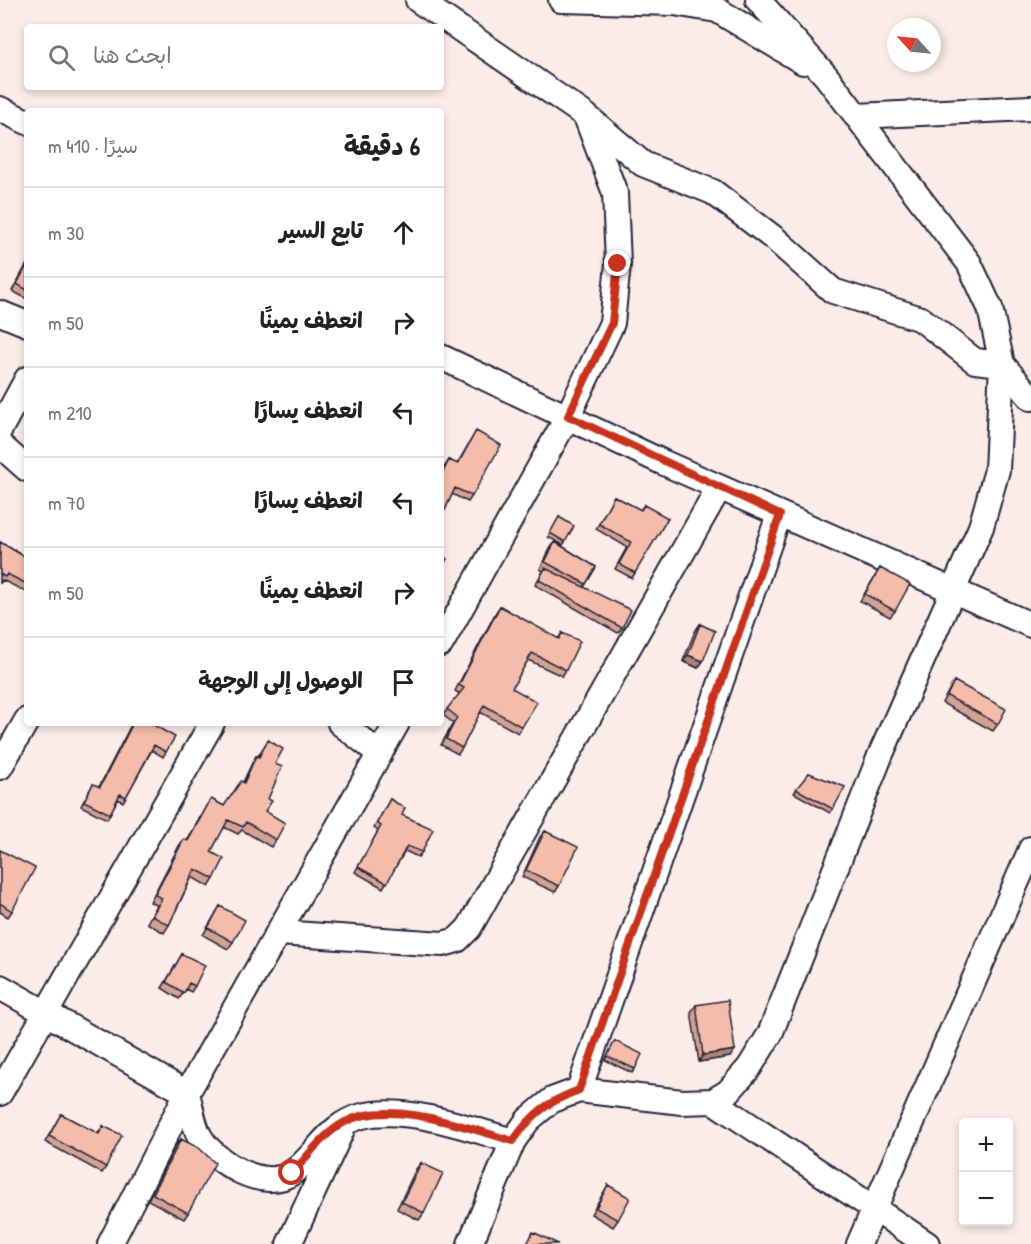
<!DOCTYPE html>
<html lang="ar">
<meta charset="utf-8">
<style>
body{margin:0;font-family:"Patrick Hand","Playpen Sans Arabic",sans-serif;background:#f2f2f2;color:#222;direction:rtl}
.controls{position:absolute;right:18px;bottom:18px;display:grid;overflow:hidden;border-radius:6px;box-shadow:0 3px 9px #0003}
.controls button{width:54px;height:54px;display:grid;place-items:center;padding:0;border:0;border-bottom:2px solid #e0e0e0;background:#fff;color:#222;font:30px sans-serif}
.compass{position:absolute;left:887px;top:18px;width:54px;height:54px;border-radius:50%;background:#fff;box-shadow:0 3px 9px #0003;rotate:297deg}
.stop{position:absolute;width:18px;height:18px;margin:-14px;border:4px solid #c8321e;border-radius:50%;background:#fff}
.stop.end{background:#c8321e;border-color:#fff;box-shadow:0 2px 6px #0008}
.list{margin:0;padding:0;list-style:none}
h2{display:flex;justify-content:space-between;align-items:center;height:78px;margin:0;padding:0 24px;font-size:26px}
h2 small{font-size:20px;font-weight:400;color:#767676}
.list li{display:grid;grid-template-columns:39px 1fr auto;gap:18px;align-items:center;box-sizing:border-box;height:90px;padding:0 24px;border-top:2px solid #e0e0e0}
.list b{display:block;font-size:22px;white-space:nowrap}
.list em{font-size:20px;font-style:normal;color:#767676}
.icon{flex:none;width:33px;height:33px;fill:none;stroke:currentColor;stroke-width:2;stroke-linecap:round;stroke-linejoin:round}
.map{position:relative;flex:none;width:1031px;height:1244px;overflow:hidden;direction:ltr}
.search{position:absolute;background:#fff;box-shadow:0 3px 9px #0003;left:24px;top:24px;width:420px;height:66px;display:flex;align-items:center;gap:15px;box-sizing:border-box;padding:0 21px;border-radius:6px;color:#767676;font-size:22px}
.panel{position:absolute;background:#fff;box-shadow:0 3px 9px #0003;left:24px;top:108px;width:420px;height:618px;border-radius:6px;direction:rtl}
.map>svg:first-child{display:block}
.lines{fill:none;stroke-linecap:round;stroke-linejoin:round}
.minor-casing{stroke:#22223b;stroke-width:28}
.minor{stroke:#fff;stroke-width:24}
.wall{fill:#d3a292;stroke:#22223b;stroke-width:1.5}
.shaded-wall{fill:#ac8477;stroke:#22223b;stroke-width:1.5}
.building{fill:#f5bcaa;stroke:#22223b;stroke-width:1.5}
.route{stroke:#c8321e;stroke-width:8}
</style>
<div class="map">
<svg width="1031" height="1244" viewBox="0 0 1031 1244">
<rect width="100%" height="100%" fill="#fcebe6"/>
<filter id="ink" filterUnits="userSpaceOnUse"><feTurbulence type="fractalNoise" baseFrequency=".0167" numOctaves="2"/><feDisplacementMap in="SourceGraphic" scale="12" xChannelSelector="R" yChannelSelector="G"/><feConvolveMatrix kernelMatrix="1 2 1 2 8 2 1 2 1" color-interpolation-filters="sRGB"/></filter>
<g filter="url(#ink)">
<g class="lines">
<defs>
<path id="minor" d="M 418,0 L 585,115 L 643,164 L 713,192 L 775,239 L 833,291 L 921,319 L 975,361 L 1002,364 L 1031,398
M 561,0 L 674,3 L 717,10 L 803,62
M 0,109 L 27,122
M 856,116 L 1031,108
M 0,313 L 27,324
M 441,357 L 662,462 L 1031,625
M 0,429 L 27,379
M 0,445 L 27,469
M 441,644 L 568,416 L 612,323 L 618,264 L 615,193 L 587,119
M 340,723 L 380,754
M 0,767 L 27,720
M 279,933 L 443,944 L 457,940 L 469,928 L 719,488
M 0,987 L 187,1093 C 191,1107 193,1125 200,1137 C 214,1162 265,1193 293,1172 C 318,1154 329,1124 362,1116 C 407,1105 470,1129 513,1141
M 579,1090 L 779,515
M 0,1093 L 212,723
M 713,1101 L 927,1244
M 110,1244 L 187,1093 L 397,723
M 289,1244 L 341,1132
M 470,1244 L 513,1141 L 528,1120 L 552,1100 L 579,1090 L 682,1102 L 713,1101 L 728,1092 L 749,1068 L 770,1034 L 880,756 L 981,527 L 997,470 L 1002,364 L 990,308 L 969,263 L 826,76 L 758,0
M 859,1244 L 1031,849"/>
</defs>
<use href="#minor" class="minor-casing"/>
<use href="#minor" class="minor"/>
</g>
<path class="wall" d="M 27,264 L 27,299 L 12,291 Z
M 476,431 L 472,496 L 468,502 L 452,494 L 445,510 L 441,516 L 441,468 L 443,469 L 449,460 L 457,464 Z
M 614,496 L 640,510 L 644,505 L 635,573 L 632,578 L 615,569 L 627,547 L 596,529 Z
M 559,517 L 565,542 L 563,545 L 548,537 Z
M 0,542 L 27,558 L 27,592 L 2,580 L 0,584 Z
M 555,542 L 596,567 L 584,587 L 622,628 L 618,633 L 535,585 L 543,571 L 540,569 L 550,549 Z
M 880,568 L 895,611 L 890,617 L 860,601 Z
M 500,606 L 558,639 L 562,633 L 566,670 L 562,676 L 528,660 L 512,688 L 522,727 L 518,733 L 480,712 L 462,748 L 458,754 L 441,745 L 453,723 L 443,715 L 460,694 L 455,691 L 496,612 Z
M 700,624 L 703,661 L 698,668 L 683,661 L 695,631 Z
M 954,681 L 998,724 L 993,731 L 942,703 Z
M 132,723 L 150,723 L 166,752 L 163,757 L 152,750 L 126,797 L 123,802 L 118,799 L 107,819 L 81,806 L 93,784 L 99,787 Z
M 268,740 L 275,764 L 265,811 L 276,840 L 271,847 L 242,830 L 238,834 L 224,827 L 211,852 L 214,879 L 209,887 L 192,877 L 169,925 L 164,933 L 147,923 L 157,905 L 150,902 L 179,846 L 184,839 L 187,841 L 206,806 L 211,799 L 224,806 L 243,782 L 252,763 L 256,756 L 258,756 Z
M 809,773 L 833,809 L 830,813 L 794,793 Z
M 390,799 L 402,815 L 422,852 L 418,857 L 405,851 L 383,888 L 355,872 L 378,831 L 374,828 Z
M 545,831 L 559,886 L 555,892 L 522,877 L 540,837 Z
M 0,850 L 12,911 L 8,917 L 0,912 Z
M 220,906 L 233,942 L 228,949 L 203,935 Z
M 182,954 L 195,986 L 191,992 L 186,989 L 179,999 L 162,988 Z
M 696,1005 L 730,1057 L 699,1062 L 691,1012 Z
M 615,1041 L 635,1069 L 632,1073 L 605,1060 Z
M 61,1114 L 98,1134 L 103,1126 L 106,1167 L 102,1173 L 45,1142 Z
M 181,1139 L 188,1213 L 184,1219 L 148,1200 L 176,1145 Z
M 421,1163 L 424,1213 L 419,1220 L 397,1209 L 416,1169 Z
M 608,1185 L 618,1220 L 613,1227 L 591,1214 Z"/>
<path class="shaded-wall" d="M 688,655 L 703,661 L 698,668 L 683,661 Z
M 735,1050 L 730,1057 L 699,1062 L 703,1055 Z"/>
<path class="building" d="M 27,265 L 27,290 L 17,284 Z
M 476,431 L 501,445 L 472,496 L 455,488 L 445,510 L 441,508 L 441,468 L 444,470 L 449,460 L 458,464 Z
M 614,496 L 641,510 L 644,505 L 668,518 L 635,573 L 619,564 L 631,542 L 599,524 Z
M 559,517 L 574,526 L 565,542 L 550,533 Z
M 0,542 L 27,558 L 27,584 L 7,574 L 5,577 L 0,574 Z
M 555,542 L 596,567 L 586,584 L 545,562 Z
M 441,555 L 447,559 L 441,569 Z
M 545,568 L 631,610 L 622,628 L 539,580 Z
M 880,568 L 910,584 L 895,611 L 865,594 Z
M 500,606 L 559,639 L 562,633 L 580,641 L 566,670 L 532,653 L 512,688 L 537,702 L 522,727 L 484,705 L 462,748 L 446,739 L 457,717 L 447,709 L 464,688 L 459,685 Z
M 700,624 L 715,631 L 703,661 L 688,655 Z
M 954,681 L 1006,709 L 998,724 L 947,696 Z
M 133,723 L 150,723 L 175,737 L 166,752 L 154,745 L 126,797 L 120,794 L 110,814 L 84,801 L 93,784 L 100,787 Z
M 268,740 L 283,749 L 275,764 L 282,767 L 268,799 L 272,801 L 265,811 L 285,823 L 276,840 L 246,822 L 243,827 L 228,820 L 211,852 L 224,859 L 214,879 L 195,869 L 169,925 L 152,916 L 162,898 L 155,895 L 184,839 L 188,841 L 211,799 L 224,806 L 241,781 L 244,783 L 256,756 L 259,757 Z
M 809,773 L 845,787 L 833,809 L 796,789 Z
M 390,799 L 405,808 L 402,815 L 433,829 L 422,852 L 407,846 L 387,883 L 358,867 L 381,826 L 377,823 Z
M 545,831 L 578,847 L 559,886 L 526,870 Z
M 0,850 L 35,868 L 12,911 L 0,903 Z
M 220,906 L 245,920 L 233,942 L 208,928 Z
M 182,954 L 205,965 L 195,986 L 189,983 L 184,993 L 166,982 Z
M 728,1000 L 735,1050 L 703,1055 L 696,1005 Z
M 615,1041 L 642,1054 L 635,1069 L 607,1056 Z
M 61,1114 L 99,1134 L 103,1126 L 122,1135 L 106,1167 L 49,1136 Z
M 181,1139 L 199,1148 L 215,1163 L 188,1213 L 153,1194 Z
M 421,1163 L 443,1173 L 424,1213 L 402,1202 Z
M 608,1185 L 630,1198 L 618,1220 L 596,1208 Z
M 533,1232 L 558,1244 L 527,1244 Z"/>
</g>
<g class="lines" filter="url(#ink)">
<path class="route" d="M 292,1173 C 308,1156 324,1133 345,1122 C 390,1098 468,1128 513,1141 C 533,1113 547,1102 579,1090 L 780,515 L 568,416 L 612,323 L 618,264"/>
</g>
</svg>
<div class="controls">
<button>+</button>
<button>−</button>
</div>
<svg class="compass" viewBox="-18 -18 36 36"><path d="M0-13l5 13h-10z" fill="#e53935"/><path d="M0 13l5-13h-10z" fill="#767676"/></svg>
<div class="stop" style="left:292px;top:1173px"></div>
<div class="stop end" style="left:618px;top:264px"></div>
<div class="search"><svg class="icon" aria-label="search" viewBox="0 0 24 24"><circle cx="10" cy="10" r="6"/><path d="M15 15l6 6"/></svg>ابحث هنا</div>
<section class="panel">
<h2>6 دقيقة<small>سيرًا · 410 m</small></h2>
<ul class="list">
<li><svg class="icon" aria-label="ahead" viewBox="0 0 24 24"><path d="M12 20V5M6 11l6-6 6 6"/></svg><div><b>تابع السير</b></div><em>30 m</em></li>
<li><svg class="icon" aria-label="right" viewBox="0 0 24 24"><path d="M7 20v-9h11M14 6l5 5-5 5"/></svg><div><b>انعطف يمينًا</b></div><em>50 m</em></li>
<li><svg class="icon" aria-label="left" viewBox="0 0 24 24"><path d="M17 20v-9H6M10 6l-5 5 5 5"/></svg><div><b>انعطف يسارًا</b></div><em>210 m</em></li>
<li><svg class="icon" aria-label="left" viewBox="0 0 24 24"><path d="M17 20v-9H6M10 6l-5 5 5 5"/></svg><div><b>انعطف يسارًا</b></div><em>70 m</em></li>
<li><svg class="icon" aria-label="right" viewBox="0 0 24 24"><path d="M7 20v-9h11M14 6l5 5-5 5"/></svg><div><b>انعطف يمينًا</b></div><em>50 m</em></li>
<li><svg class="icon" aria-label="arrive" viewBox="0 0 24 24"><path d="M6 21V4h12l-3 4 3 4H6"/></svg><div><b>الوصول إلى الوجهة</b></div></li>
</ul>
</section>
</div>
